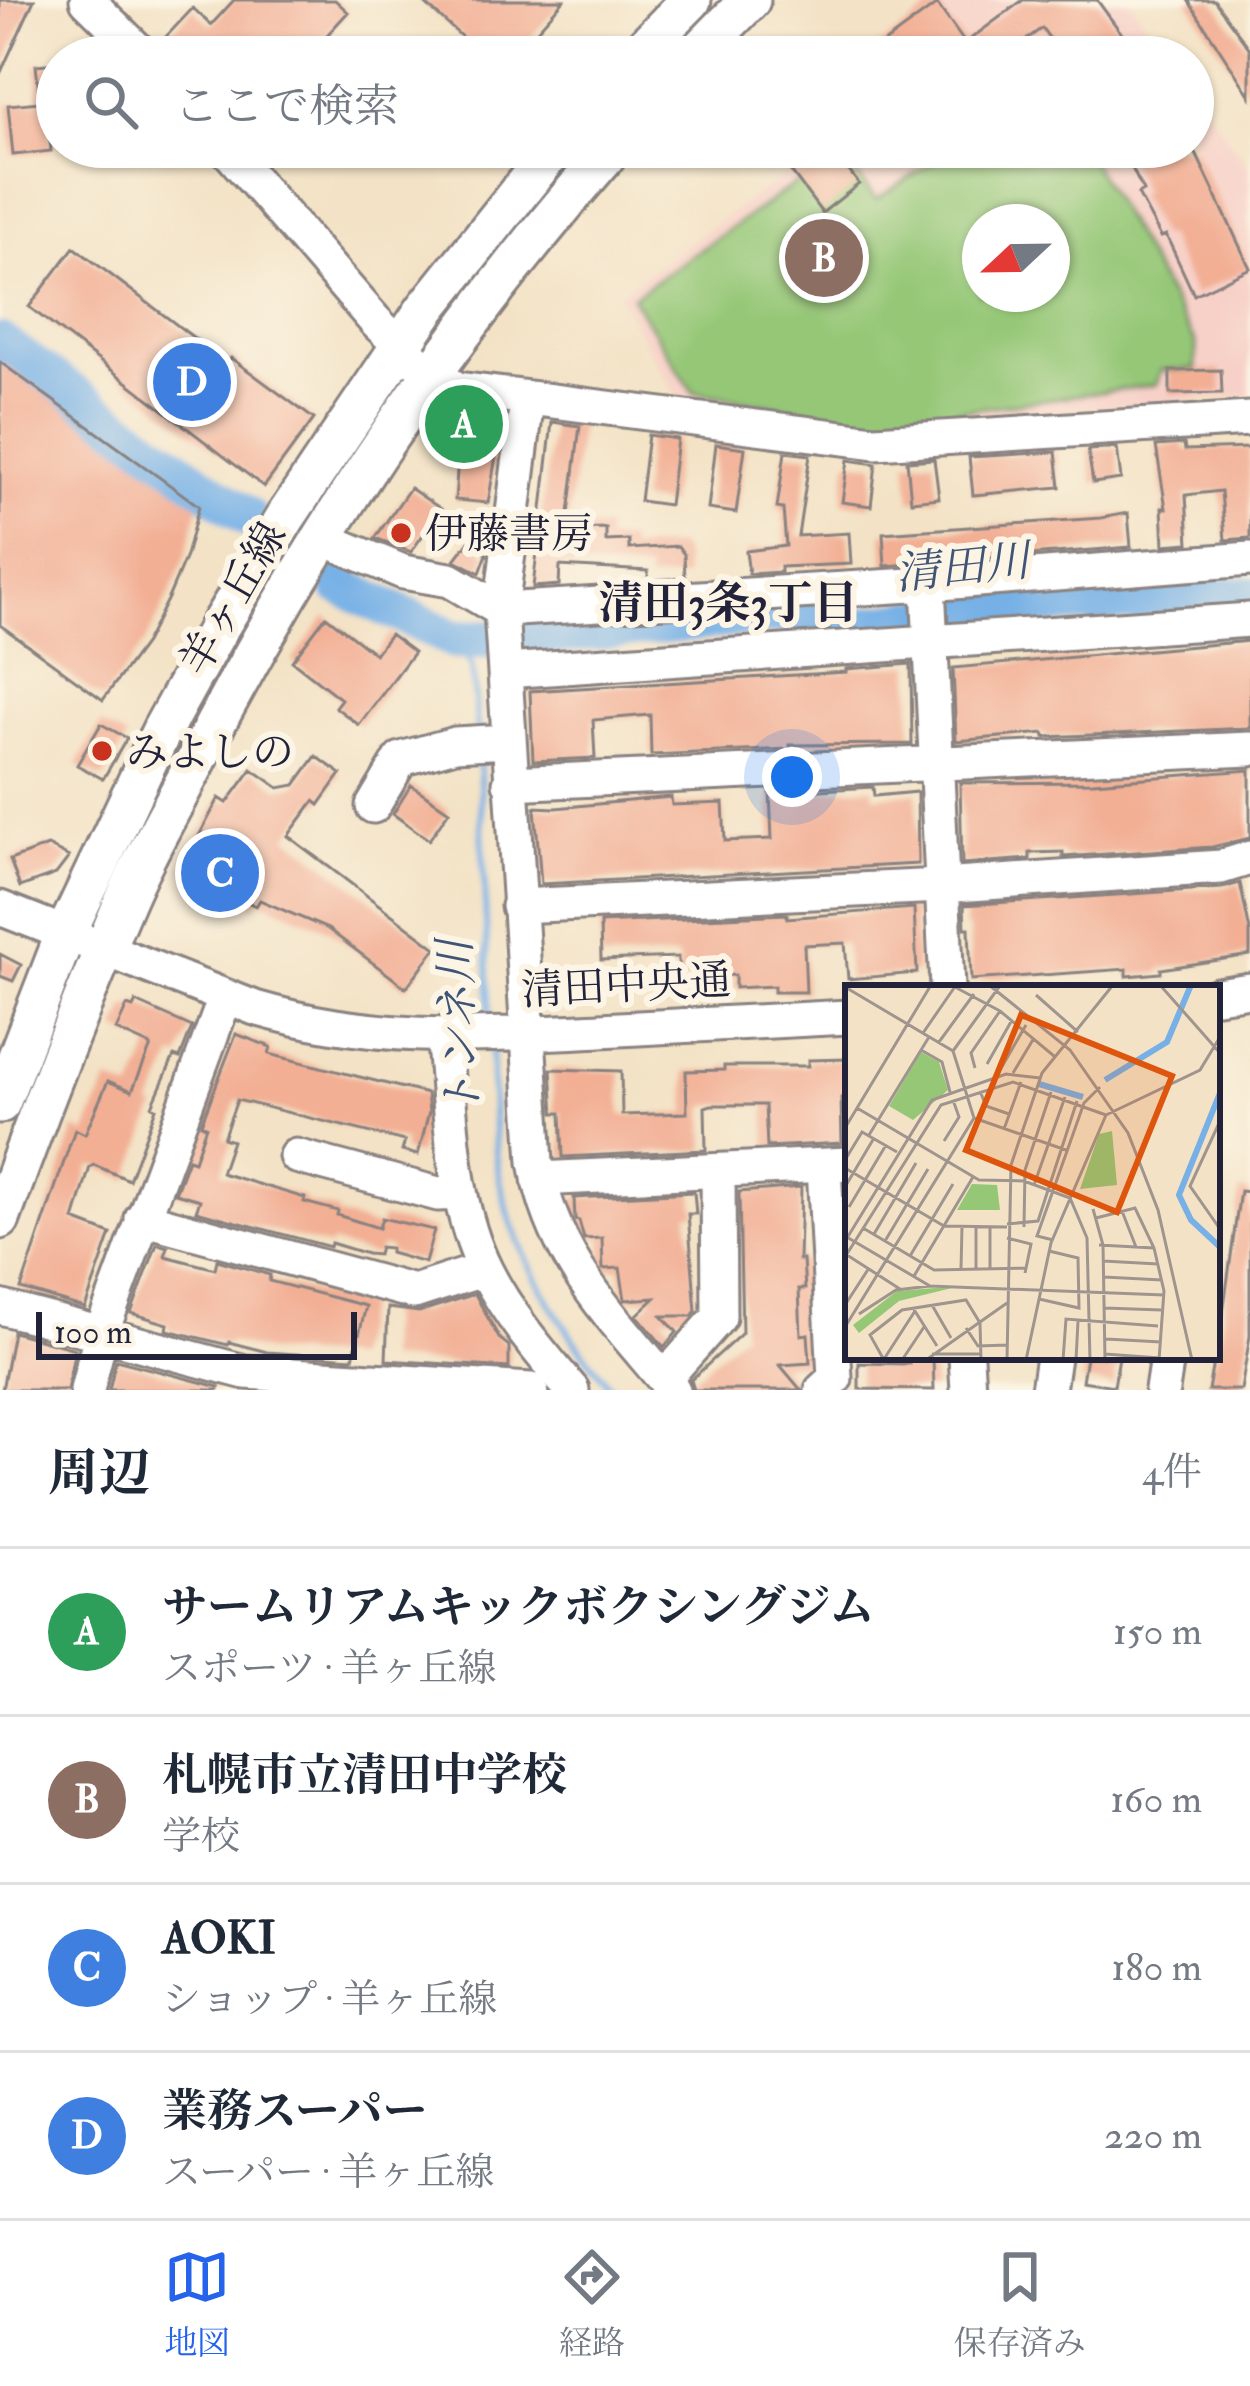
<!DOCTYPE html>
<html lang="ja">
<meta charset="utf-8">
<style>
body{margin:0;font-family:"IM FELL Double Pica","Noto Serif JP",serif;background:#f6f6f7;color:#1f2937}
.compass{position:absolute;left:962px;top:204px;width:108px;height:108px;border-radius:50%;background:#fff;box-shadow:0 3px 9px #0004;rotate:248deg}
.scale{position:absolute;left:36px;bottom:30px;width:321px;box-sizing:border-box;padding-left:12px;border:6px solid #22223b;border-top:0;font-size:33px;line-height:42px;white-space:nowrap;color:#22223b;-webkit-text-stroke:9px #fcf5e5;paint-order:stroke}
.you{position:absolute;left:792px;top:777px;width:42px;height:42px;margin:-30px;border:9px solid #fff;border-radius:50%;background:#1a73e8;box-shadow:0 0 0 18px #1a73e833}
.badge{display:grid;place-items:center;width:78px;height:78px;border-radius:50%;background:#2563eb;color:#fff;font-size:39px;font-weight:700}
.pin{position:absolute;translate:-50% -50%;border:6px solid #fff;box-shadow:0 3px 12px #0006}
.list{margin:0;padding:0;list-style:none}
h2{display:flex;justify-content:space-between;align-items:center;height:156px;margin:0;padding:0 48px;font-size:51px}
h2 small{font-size:39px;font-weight:400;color:#747a83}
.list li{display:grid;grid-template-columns:78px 1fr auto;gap:36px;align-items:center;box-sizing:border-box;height:168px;padding:0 48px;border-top:3px solid #e0e1e3}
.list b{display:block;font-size:45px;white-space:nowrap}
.list p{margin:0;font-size:39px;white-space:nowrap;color:#747a83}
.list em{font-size:39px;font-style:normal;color:#747a83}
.icon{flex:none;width:66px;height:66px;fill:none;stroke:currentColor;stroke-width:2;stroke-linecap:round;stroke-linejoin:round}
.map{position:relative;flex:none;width:1250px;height:1390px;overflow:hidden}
.search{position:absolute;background:#fff;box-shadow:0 3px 9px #0004;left:36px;right:36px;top:36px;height:132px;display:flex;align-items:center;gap:30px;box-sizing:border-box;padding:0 42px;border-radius:66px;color:#747a83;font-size:45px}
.sheet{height:828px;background:#fff}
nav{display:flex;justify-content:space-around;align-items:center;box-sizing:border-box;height:168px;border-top:3px solid #e0e1e3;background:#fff;font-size:33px;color:#747a83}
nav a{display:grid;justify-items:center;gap:6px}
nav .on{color:#2563eb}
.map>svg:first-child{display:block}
.built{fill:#f7d1c8;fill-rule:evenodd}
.green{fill:#95c777;stroke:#5c7459;stroke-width:3;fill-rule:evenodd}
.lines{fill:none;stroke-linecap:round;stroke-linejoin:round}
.stream{stroke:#76b0e6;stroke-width:6}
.river{stroke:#76b0e6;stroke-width:39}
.building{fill:#f2af94}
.minor-casing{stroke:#8a8280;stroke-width:39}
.major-casing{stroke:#8a8280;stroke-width:45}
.minor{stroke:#fff;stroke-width:33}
.major{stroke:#fff;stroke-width:39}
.poi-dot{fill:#c8321e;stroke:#fcf5e5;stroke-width:4.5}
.labels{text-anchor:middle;stroke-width:12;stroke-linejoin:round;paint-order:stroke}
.poi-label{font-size:42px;fill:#22223b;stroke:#fcf5e5;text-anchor:start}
.street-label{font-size:42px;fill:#22223b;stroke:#fcf5e5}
.water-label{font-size:45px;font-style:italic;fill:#3f5477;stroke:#fcf5e5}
.neighbourhood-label{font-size:45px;font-weight:bold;fill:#22223b;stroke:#fcf5e5}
.inset-river{fill:none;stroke:#76b0e6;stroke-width:6}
.inset-road{fill:none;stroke:#9f958e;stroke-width:3}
.view{fill:#de560e;fill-opacity:0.15;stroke:#de560e;stroke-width:6}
.inset-edge{fill:none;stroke:#22223b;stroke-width:6}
</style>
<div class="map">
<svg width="1250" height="1390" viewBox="0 0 1250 1390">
<rect width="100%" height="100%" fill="#fcf5e5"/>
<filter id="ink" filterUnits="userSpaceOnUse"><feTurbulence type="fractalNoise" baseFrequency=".00833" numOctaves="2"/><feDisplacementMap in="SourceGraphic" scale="24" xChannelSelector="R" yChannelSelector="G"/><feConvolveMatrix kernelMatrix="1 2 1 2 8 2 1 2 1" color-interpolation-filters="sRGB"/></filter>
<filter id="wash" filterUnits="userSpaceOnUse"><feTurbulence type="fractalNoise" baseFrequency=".004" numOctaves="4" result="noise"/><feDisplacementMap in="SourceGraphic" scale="48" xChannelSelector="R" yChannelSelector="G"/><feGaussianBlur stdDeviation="2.7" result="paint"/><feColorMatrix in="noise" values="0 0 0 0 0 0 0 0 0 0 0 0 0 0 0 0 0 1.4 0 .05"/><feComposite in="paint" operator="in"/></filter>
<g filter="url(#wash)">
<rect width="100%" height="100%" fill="#f3e2c5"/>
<path class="built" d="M 941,0 L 1130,0 L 1170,57 L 864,57 Z
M 1193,89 L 1250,169 L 1250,396 L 879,423 L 679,400 L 617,294 L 824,147 L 1193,147 ZM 980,222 L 1052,222 L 1052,294 L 980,294 Z"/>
<path class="green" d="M 956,147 L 1083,147 L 1196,343 L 1196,369 L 1161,370 L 1156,385 L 872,422 L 693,392 L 632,297 L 840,153 L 876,200 ZM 980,222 L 1052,222 L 1052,294 L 980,294 Z"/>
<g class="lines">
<path class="stream" d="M 456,640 L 472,666 L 478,734
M 479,753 L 490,1022
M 491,1047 C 493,1087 492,1129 498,1169 C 512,1254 560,1325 613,1390"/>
<path class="river" d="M 0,342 L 248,517
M 339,585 L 456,640 L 531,637 L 790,613 L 859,627 L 985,608 L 1250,596"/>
</g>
<g id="blocks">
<path class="building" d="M 0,0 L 34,0 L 0,74 Z
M 234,0 L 335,0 L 348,12 L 307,57 L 297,50 L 290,57 L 177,57 L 161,42 L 193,8 L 211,25 Z
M 421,0 L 564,0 L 513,57 L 484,57 Z
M 1023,0 L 1097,0 L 1139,57 L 1063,57 L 1042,28 L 1002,57 L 865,57 L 937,4 L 965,43 Z
M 1188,0 L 1214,0 L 1250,49 L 1250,96 Z
M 57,63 L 57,130 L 49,131 L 51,151 L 13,155 L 8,105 L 40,102 L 36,65 Z
M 809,147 L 831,147 L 859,184 L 822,213 L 786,165 Z
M 1122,147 L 1193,147 L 1250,268 L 1194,295 L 1166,235 L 1161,237 L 1138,194 L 1143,191 Z
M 74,247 L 227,363 L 231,358 L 314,419 L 264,487 L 29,307 Z
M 0,362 L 199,506 L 186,556 L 169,596 L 145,643 L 103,700 L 0,625 Z
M 1221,370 L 1222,393 L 1170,394 L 1170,371 Z
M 452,417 L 495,421 L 495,427 L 501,427 L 488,503 L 455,500 L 458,458 L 448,457 Z
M 552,422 L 580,426 L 567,529 L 606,528 L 606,541 L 629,540 L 629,549 L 678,546 L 684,554 L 685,578 L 648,580 L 648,571 L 560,566 L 559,585 L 533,587 Z
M 648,435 L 677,439 L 669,505 L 640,501 Z
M 716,444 L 745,448 L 736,513 L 708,509 Z
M 1184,444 L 1185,450 L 1250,448 L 1250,538 L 1225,540 L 1221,491 L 1186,495 L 1189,543 L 1164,545 L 1162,508 L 1166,508 L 1156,446 Z
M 1117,448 L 1121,479 L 1093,483 L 1088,450 Z
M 785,452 L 810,455 L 798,536 L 849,533 L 851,564 L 781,567 L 781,572 L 749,574 L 746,551 L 786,546 L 783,509 L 777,508 Z
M 1056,452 L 1060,487 L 973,495 L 969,457 Z
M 934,459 L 939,498 L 911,501 L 907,461 Z
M 848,460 L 876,464 L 871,506 L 842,502 Z
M 410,488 L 441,509 L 411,552 L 375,538 Z
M 1128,513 L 1131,547 L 885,566 L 883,533 L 1101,518 Z
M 469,541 L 487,554 L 480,573 L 455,560 Z
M 326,616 L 375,654 L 390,634 L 414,652 L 359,725 L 335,707 L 341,699 L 292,661 Z
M 1250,641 L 1250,728 L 1045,737 L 1044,733 L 956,741 L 953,668 Z
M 911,664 L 912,744 L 790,745 L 790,749 L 651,755 L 650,715 L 593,720 L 595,758 L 533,761 L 530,691 L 846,672 L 846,669 Z
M 101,724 L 127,738 L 103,779 L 77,765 Z
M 316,756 L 341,774 L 319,805 L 314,801 L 288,836 L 436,948 L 406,988 L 328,929 L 260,900 L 256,906 L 181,870 L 219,798 L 227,803 L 252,769 L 279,788 L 295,785 Z
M 1250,770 L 1250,838 L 1212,847 L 1063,857 L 1063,852 L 1030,853 L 1030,859 L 962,864 L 960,783 L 1093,782 Z
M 411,785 L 449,811 L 429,840 L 393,814 Z
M 873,787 L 874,796 L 917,792 L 918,864 L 541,884 L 535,807 L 556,808 L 671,797 L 672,805 L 723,803 L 725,841 L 772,839 L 770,793 Z
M 48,846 L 69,857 L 56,874 L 20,887 L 10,860 Z
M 1240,883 L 1250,931 L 1250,955 L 1161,969 L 1161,973 L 1127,976 L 1127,969 L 971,980 L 969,928 L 965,928 L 964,905 L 1222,888 Z
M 914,908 L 917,973 L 848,979 L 845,943 L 804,945 L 806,992 L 774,992 L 774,986 L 735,988 L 735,975 L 679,978 L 678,957 L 601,960 L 600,923 L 787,914 L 787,918 Z
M 0,954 L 21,965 L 13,981 L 0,976 Z
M 136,1002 L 192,1027 L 180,1058 L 174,1056 L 152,1106 L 156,1108 L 129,1180 L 94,1165 L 90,1167 L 74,1220 L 111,1234 L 85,1308 L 21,1289 L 75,1129 L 85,1134 L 108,1081 L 132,1091 L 151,1046 L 116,1030 L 127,1006 L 133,1008 Z
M 236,1034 L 271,1047 L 269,1054 L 427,1094 L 429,1112 L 418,1155 L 402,1151 L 405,1141 L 237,1100 L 223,1138 L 232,1141 L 221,1173 L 305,1198 L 304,1202 L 338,1211 L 337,1215 L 379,1228 L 382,1218 L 434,1230 L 425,1263 L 390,1253 L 390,1248 L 380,1247 L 378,1255 L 367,1254 L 331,1243 L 330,1247 L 196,1211 L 200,1200 L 175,1193 L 188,1159 L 194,1161 L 206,1126 L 201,1124 Z
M 848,1059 L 848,1098 L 841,1098 L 842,1143 L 767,1147 L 765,1105 L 711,1105 L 705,1107 L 706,1150 L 563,1157 L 561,1113 L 554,1113 L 551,1069 L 621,1071 L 622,1115 L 687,1113 L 686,1071 L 724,1070 L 724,1066 L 808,1066 L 808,1060 Z
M 801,1187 L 799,1260 L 803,1260 L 805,1289 L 799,1289 L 801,1335 L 808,1334 L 810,1363 L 780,1365 L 801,1390 L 694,1390 L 691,1380 L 742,1333 L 739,1192 Z
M 1240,1191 L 1250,1192 L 1250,1336 L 1241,1390 L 1208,1390 L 1214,1357 L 1217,1357 Z
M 694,1192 L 696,1214 L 688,1214 L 696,1311 L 692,1316 L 662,1316 L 677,1332 L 664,1347 L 637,1315 L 655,1298 L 625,1300 L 620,1268 L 603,1269 L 602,1238 L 584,1239 L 579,1221 L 575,1220 L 574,1198 Z
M 157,1244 L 168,1247 L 165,1256 L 215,1269 L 217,1260 L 270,1275 L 269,1281 L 366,1306 L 353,1358 L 267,1352 L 229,1342 L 228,1345 L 167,1330 L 168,1324 L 131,1313 Z
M 475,1294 L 499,1338 L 509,1346 L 509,1368 L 386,1360 L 388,1308 L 419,1312 Z
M 13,1332 L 75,1349 L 67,1390 L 2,1390 Z
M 1086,1357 L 1119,1357 L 1114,1386 L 1082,1381 Z
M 933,1358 L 934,1390 L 859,1389 L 859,1363 L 909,1364 L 908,1359 Z
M 116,1360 L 219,1387 L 218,1390 L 109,1390 Z"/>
</g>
</g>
<g filter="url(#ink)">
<use href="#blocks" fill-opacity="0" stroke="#8a8280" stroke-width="3"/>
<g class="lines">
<defs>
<path id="minor" d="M 87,0 L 145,57
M 225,147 L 376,322 L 430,374 L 458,389 L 875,442 L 1250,419
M 527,400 L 501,610 L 536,1162 C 553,1261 612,1316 673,1390
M 322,538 L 403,572 L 450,580 L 501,610 L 928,584 L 1250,559
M 928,584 L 947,988
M 505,671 L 1250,620
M 510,783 L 1250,749
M 373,806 L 401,759 L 455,744 L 507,741
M 518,906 L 941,886 L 1221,867 L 1250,858
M 0,908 L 255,1008 C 374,1043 479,1036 600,1030 C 683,1026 765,1021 848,1017
M 1217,995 L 1250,990
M 443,1036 C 452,1113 450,1200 486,1271 C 508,1315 540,1352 572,1390
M 296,1156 L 438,1194 L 460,1193
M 539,1179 L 848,1164
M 142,1218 L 414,1292 L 485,1269
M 0,1307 L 245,1372 L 531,1390
M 966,1357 L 968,1390
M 664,1379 L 719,1317 L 718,1171
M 87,1390 L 101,1334 L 225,998
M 822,1390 L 835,1378 L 824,1166
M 1048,1390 L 1053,1357
M 1162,1390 L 1167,1357"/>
<path id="major" d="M 635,57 L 691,0
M 694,57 L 750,0
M 0,1103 L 65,935 L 162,730 L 216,632 L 287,515 L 425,310 L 555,147
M 0,1219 C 39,1111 81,1003 126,898 C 145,854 170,811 192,769 C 306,545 447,335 613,147"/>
</defs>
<use href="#minor" class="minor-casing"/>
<use href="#major" class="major-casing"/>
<use href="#minor" class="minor"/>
<use href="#major" class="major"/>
</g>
</g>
<g class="poi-dot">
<circle cx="401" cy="533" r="12"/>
<circle cx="102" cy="751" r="12"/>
</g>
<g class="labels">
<g class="poi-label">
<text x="425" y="548">伊藤書房</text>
<text x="126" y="766">みよしの</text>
</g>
<g class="street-label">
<text transform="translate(232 598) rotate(-60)" y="15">羊ヶ丘線</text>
<text transform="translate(626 984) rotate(-3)" y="15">清田中央通</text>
</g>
<g class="water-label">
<text transform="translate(962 566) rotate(-6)" y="16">清田川</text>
<text transform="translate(458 1029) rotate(-93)" y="16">トンネ川</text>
</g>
<g class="neighbourhood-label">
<text x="728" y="618">清田3条3丁目</text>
</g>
</g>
<g transform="translate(845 985)">
<rect width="375" height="375" fill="#f3e2c5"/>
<path d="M 76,67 L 94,77 L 103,105 L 68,135 L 44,121 ZM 267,146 L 272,200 L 235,204 L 254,149 ZM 127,199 L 152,200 L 155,225 L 112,225 ZM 115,301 L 54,316 L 14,348 L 8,340 L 52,306 Z" fill="#95c777"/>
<path class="inset-river" d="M 260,95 L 322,57 L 346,0M 194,99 L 238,112M 375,108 L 334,210 L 346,235 L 375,262"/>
<path class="inset-road" d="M 106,0 L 155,26 L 209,71M 144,0 L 225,65 L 283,148 L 313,225 L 347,375M 315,0 L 375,68M 0,2 L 108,66 L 129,133 L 0,342M 191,10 L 233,47M 78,48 L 109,3M 94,57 L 129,9M 76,65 L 97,77 L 105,107M 108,66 L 154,2M 142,79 L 167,35M 130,83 L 126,68 L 155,26M 168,88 L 189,53M 151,92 L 181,40M 135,106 L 141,121 L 164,129M 12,123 L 134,195 L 179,196 L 225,213 L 242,253 L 245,375M 129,133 L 221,165M 375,136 L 345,201 L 375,244M 0,143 L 86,0M 159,144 L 176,97M 24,150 L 84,52M 99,156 L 114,132 L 108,115M 0,175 L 17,147 L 52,167M 0,183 L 99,241 L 162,242M 189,200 L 220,112M 0,202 L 29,153M 4,222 L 41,160M 248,224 L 258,260 L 260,375M 277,226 L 291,262M 251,233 L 290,223 L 309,263 L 319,306 L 314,375M 162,239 L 193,236 L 232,116M 179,242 L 180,185 L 206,107M 18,243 L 89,285 L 180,283M 29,249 L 71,178M 0,251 L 85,301 L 319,310M 2,253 L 87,115 L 161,89 L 195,93M 162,253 L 186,259 L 180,288M 208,255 L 192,251 L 239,118 L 255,102M 40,256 L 83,184M 254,260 L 309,263M 2,270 L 55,304M 65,271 L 108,199M 0,272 L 96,120 L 168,97 L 261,130M 258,276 L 313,279M 131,283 L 131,242M 116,284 L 117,242M 145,284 L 145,242M 69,291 L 128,192M 259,292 L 317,295M 194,314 L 234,323 L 233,273 L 204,266M 0,320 L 24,283M 87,320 L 106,353M 68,323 L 92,361M 260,323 L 316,325M 14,329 L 51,305 L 85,301M 121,343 L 133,361 L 162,360M 261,354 L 316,357M 87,369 L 136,369M 260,369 L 315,373M 39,374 L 70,326M 39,375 L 25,350 L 57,325 L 121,315 L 135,338 L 136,375M 57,375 L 79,342M 81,375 L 162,318M 162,375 L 166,180 L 197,88 L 268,0M 181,375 L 206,258 L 261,130 L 355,85 L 375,52M 218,375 L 221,334 L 313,341M 231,375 L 233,336"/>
<path class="view" d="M 176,30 L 327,91 L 272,227 L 121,165 Z"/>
<rect width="375" height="375" class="inset-edge"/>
</g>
</svg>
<svg class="compass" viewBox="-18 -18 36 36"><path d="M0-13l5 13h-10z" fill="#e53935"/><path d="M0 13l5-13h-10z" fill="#747a83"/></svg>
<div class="scale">100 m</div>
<div class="you"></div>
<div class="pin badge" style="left:464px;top:424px;background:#2e9e5b">A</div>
<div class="pin badge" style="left:824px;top:258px;background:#8d6e63">B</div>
<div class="pin badge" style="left:220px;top:873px;background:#3f7fe0">C</div>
<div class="pin badge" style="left:192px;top:382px;background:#3f7fe0">D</div>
<div class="search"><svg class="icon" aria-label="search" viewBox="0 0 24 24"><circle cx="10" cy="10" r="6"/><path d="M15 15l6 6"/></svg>ここで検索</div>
</div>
<section class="sheet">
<h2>周辺<small>4件</small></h2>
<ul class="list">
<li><span class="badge" style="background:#2e9e5b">A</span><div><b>サームリアムキックボクシングジム</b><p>スポーツ · 羊ヶ丘線</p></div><em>150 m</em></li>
<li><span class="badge" style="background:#8d6e63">B</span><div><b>札幌市立清田中学校</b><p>学校</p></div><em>160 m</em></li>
<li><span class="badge" style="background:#3f7fe0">C</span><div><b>AOKI</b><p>ショップ · 羊ヶ丘線</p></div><em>180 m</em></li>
<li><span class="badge" style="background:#3f7fe0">D</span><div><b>業務スーパー</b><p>スーパー · 羊ヶ丘線</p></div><em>220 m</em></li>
</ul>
</section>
<nav>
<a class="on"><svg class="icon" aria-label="map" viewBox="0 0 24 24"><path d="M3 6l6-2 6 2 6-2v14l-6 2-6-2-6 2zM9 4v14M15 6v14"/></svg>地図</a>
<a><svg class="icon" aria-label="directions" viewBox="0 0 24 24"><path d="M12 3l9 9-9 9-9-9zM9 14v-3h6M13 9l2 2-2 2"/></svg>経路</a>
<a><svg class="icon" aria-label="saved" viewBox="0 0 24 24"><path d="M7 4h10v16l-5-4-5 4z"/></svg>保存済み</a>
</nav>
